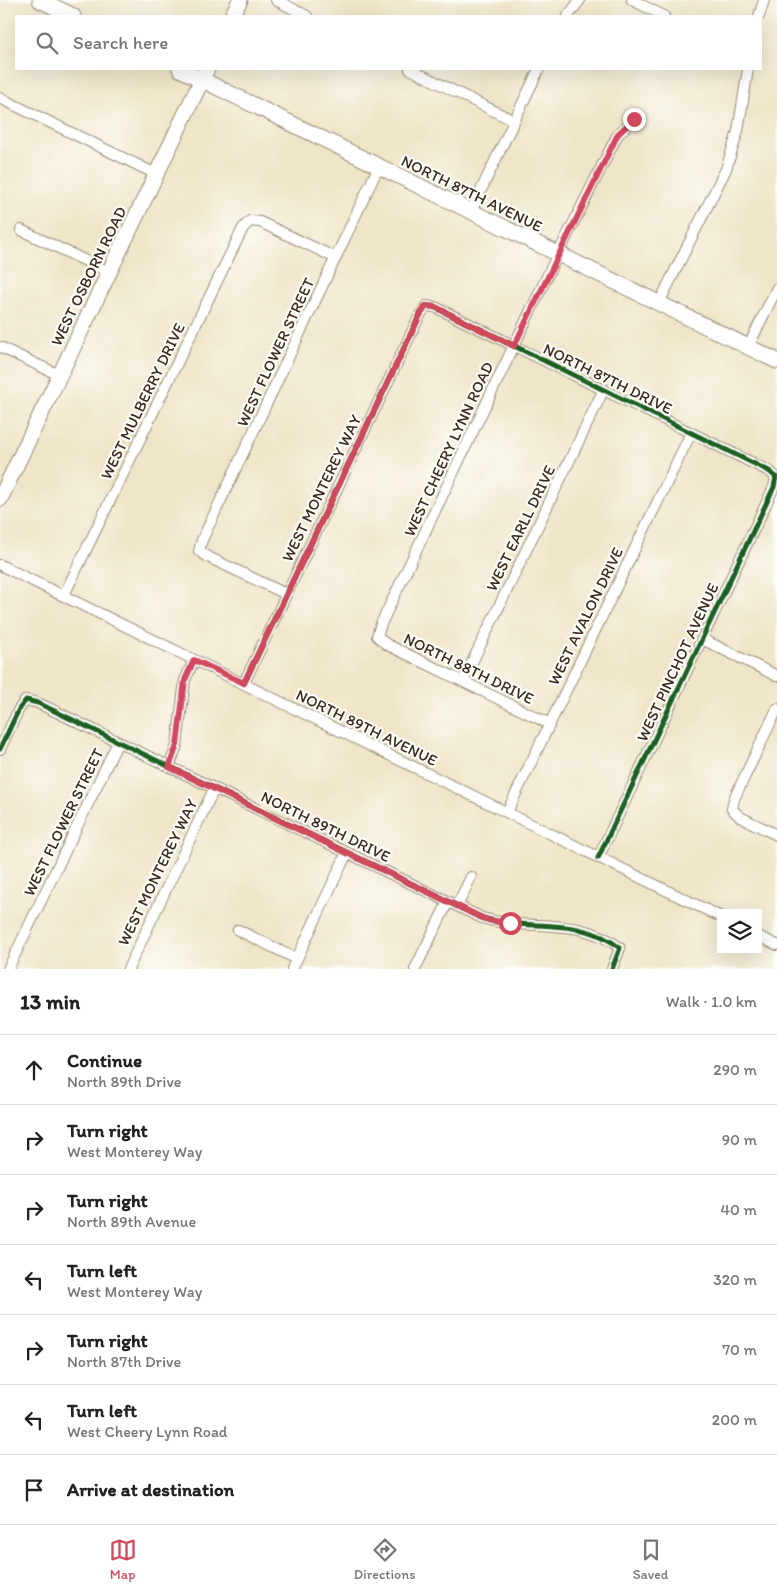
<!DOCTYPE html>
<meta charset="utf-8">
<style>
body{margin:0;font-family:Itim,sans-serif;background:#f2f2f2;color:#222}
.controls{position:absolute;right:15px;bottom:15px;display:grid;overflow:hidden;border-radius:0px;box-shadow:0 5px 20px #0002}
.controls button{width:45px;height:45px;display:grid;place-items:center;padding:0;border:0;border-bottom:1px solid #e0e0e0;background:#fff;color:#222;font:25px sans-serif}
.stop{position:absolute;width:15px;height:15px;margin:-11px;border:4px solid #d1495b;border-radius:50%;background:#fff}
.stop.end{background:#d1495b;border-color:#fff;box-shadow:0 1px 5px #0008}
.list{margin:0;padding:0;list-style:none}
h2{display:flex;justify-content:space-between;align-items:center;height:65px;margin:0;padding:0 20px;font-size:21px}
h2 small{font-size:16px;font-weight:400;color:#767676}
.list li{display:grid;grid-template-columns:32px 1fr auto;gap:15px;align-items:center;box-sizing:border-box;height:70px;padding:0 20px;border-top:1px solid #e0e0e0}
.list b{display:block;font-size:19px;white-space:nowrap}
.list p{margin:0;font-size:16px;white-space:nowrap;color:#767676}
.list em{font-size:16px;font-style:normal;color:#767676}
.icon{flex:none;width:28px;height:28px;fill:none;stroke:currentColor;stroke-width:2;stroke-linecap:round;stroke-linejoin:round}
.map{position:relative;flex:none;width:777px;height:969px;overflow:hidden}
.search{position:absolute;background:#fff;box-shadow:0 5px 20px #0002;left:15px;right:15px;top:15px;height:55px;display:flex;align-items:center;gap:12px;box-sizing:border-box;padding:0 18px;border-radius:0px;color:#767676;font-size:19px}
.sheet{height:555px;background:#fff}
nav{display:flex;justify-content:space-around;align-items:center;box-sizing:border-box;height:70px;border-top:1px solid #e0e0e0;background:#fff;font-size:14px;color:#767676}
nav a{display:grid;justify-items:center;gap:2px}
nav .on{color:#d1495b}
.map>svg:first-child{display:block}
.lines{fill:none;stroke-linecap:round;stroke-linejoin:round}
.street-casing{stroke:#958873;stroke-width:12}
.secondary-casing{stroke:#958873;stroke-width:17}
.street{stroke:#fff;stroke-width:10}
.secondary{stroke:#fff;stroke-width:15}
.cycleway-casing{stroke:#fdfcf7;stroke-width:8}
.cycleway{stroke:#1b5e20;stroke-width:5}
.route{stroke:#d1495b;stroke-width:6}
.labels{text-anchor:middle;stroke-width:4.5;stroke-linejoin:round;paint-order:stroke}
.street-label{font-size:16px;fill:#3b2a1e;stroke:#fdfcf7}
</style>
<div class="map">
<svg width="777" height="969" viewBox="0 0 777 969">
<rect width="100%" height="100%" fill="#fdfcf7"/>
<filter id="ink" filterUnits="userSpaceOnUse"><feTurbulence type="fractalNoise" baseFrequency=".02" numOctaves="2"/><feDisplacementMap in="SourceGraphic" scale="10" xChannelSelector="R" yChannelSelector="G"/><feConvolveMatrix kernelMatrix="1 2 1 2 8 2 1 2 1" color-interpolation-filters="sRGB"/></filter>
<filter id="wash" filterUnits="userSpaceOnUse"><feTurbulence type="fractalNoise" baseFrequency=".0096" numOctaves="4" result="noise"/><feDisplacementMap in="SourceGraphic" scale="20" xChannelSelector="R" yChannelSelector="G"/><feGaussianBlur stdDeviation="1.12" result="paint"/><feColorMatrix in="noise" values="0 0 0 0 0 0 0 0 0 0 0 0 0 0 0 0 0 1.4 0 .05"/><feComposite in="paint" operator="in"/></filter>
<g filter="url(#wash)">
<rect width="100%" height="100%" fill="#efe5c8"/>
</g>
<g filter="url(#ink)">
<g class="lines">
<defs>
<path id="street" d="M 276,0 L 307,16
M 632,0 L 664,16
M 568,16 L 580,0
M 759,16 L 764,0
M 410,69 L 514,121
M 0,98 L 156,174
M 471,211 L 539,69
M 21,230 L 109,272
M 659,303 L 726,169 L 738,131 L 748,69
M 0,347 L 59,375
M 748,347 L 777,288
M 0,565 L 721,917
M 286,594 L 208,557 L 199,551 L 202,540 L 379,166
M 64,595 L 243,228 L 250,221 L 260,222 L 336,258
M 702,639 L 777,676
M 463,681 L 604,389
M 244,683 L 420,315 L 426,306 L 435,307 L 769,471 L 776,477 L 774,487 L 598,858
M 777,709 L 734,799 L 732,809 L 740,817 L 777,835
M 550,724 L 386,644 L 377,636 L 381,624 L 553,264 L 618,134 L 634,119
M 0,749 L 19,709 L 26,700 L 38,703 L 482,918 C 528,932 580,915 620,948 L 612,969
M 169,767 L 177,745 L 185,680 L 194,660
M 507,812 L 691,433
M 457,906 L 471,877
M 238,930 L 297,959
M 758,936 L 777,945
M 8,969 L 118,742
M 128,969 L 214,789
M 292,969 L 347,853
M 415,969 L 448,902"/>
<path id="secondary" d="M 40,0 L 73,16
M 232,16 L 240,0
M 180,69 L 777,361
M 0,499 L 207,69"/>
</defs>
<use href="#street" class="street-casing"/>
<use href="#secondary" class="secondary-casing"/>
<use href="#street" class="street"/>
<use href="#secondary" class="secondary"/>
<defs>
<path id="cycleway" d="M 244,683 L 420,315 L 426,306 L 435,307 L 769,471 L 776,477 L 774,487 L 598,858
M 0,749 L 19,709 L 26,700 L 38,703 L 482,918 C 528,932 580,915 620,948 L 612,969"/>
</defs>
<use href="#cycleway" class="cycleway-casing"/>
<use href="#cycleway" class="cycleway"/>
</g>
</g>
<g class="lines" filter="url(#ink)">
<path class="route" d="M 510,923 L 492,921 L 482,918 L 169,767 L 177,745 L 185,680 L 194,660 L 244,683 L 420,315 L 426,306 L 435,307 L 514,346 L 618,134 L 634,119"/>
</g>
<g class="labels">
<g class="street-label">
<text transform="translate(472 193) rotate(26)" y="6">NORTH 87TH AVENUE</text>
<text transform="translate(88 276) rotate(-64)" y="6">WEST OSBORN ROAD</text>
<text transform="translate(275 352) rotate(-65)" y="6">WEST FLOWER STREET</text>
<text transform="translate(608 378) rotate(26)" y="6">NORTH 87TH DRIVE</text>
<text transform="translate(142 401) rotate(-64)" y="6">WEST MULBERRY DRIVE</text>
<text transform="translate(448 449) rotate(-65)" y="6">WEST CHEERY LYNN ROAD</text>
<text transform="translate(321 488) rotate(-64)" y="6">WEST MONTEREY WAY</text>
<text transform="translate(520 528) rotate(-64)" y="6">WEST EARLL DRIVE</text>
<text transform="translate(585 616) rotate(-64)" y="6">WEST AVALON DRIVE</text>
<text transform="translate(677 662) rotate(-65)" y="6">WEST PINCHOT AVENUE</text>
<text transform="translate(469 668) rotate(26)" y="6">NORTH 88TH DRIVE</text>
<text transform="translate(367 727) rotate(26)" y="6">NORTH 89TH AVENUE</text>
<text transform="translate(63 822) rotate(-64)" y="6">WEST FLOWER STREET</text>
<text transform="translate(326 826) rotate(26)" y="6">NORTH 89TH DRIVE</text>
<text transform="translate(157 872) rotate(-64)" y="6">WEST MONTEREY WAY</text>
</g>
</g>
</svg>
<div class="controls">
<button><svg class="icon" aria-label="layers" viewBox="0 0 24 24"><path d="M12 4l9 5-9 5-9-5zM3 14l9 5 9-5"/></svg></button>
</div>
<div class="stop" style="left:510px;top:923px"></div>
<div class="stop end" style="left:634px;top:119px"></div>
<div class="search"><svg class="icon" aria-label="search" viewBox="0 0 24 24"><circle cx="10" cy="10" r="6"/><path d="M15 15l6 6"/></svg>Search here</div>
</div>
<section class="sheet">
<h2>13 min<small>Walk · 1.0 km</small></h2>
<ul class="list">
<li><svg class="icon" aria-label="ahead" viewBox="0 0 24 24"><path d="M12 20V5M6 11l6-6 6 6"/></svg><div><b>Continue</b><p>North 89th Drive</p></div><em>290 m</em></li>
<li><svg class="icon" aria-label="right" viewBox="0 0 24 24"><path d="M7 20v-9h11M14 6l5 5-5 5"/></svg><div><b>Turn right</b><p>West Monterey Way</p></div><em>90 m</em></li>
<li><svg class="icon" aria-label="right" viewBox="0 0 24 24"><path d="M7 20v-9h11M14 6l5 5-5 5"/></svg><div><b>Turn right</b><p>North 89th Avenue</p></div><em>40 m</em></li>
<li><svg class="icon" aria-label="left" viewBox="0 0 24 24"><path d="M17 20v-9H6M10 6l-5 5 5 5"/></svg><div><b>Turn left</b><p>West Monterey Way</p></div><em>320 m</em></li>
<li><svg class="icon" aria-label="right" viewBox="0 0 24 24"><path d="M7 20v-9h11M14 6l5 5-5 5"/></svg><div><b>Turn right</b><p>North 87th Drive</p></div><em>70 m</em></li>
<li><svg class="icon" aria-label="left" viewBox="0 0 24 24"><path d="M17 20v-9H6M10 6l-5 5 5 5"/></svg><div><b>Turn left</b><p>West Cheery Lynn Road</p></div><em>200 m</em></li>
<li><svg class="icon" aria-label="arrive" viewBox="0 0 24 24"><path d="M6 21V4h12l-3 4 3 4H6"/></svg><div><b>Arrive at destination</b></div></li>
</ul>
</section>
<nav>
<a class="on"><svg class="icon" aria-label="map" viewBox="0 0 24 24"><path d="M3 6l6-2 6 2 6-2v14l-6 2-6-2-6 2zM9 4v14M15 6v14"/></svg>Map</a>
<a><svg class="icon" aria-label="directions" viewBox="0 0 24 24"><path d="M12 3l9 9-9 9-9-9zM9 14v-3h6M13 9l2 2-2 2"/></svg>Directions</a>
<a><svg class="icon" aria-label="saved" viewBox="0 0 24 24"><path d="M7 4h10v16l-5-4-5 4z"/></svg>Saved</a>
</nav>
